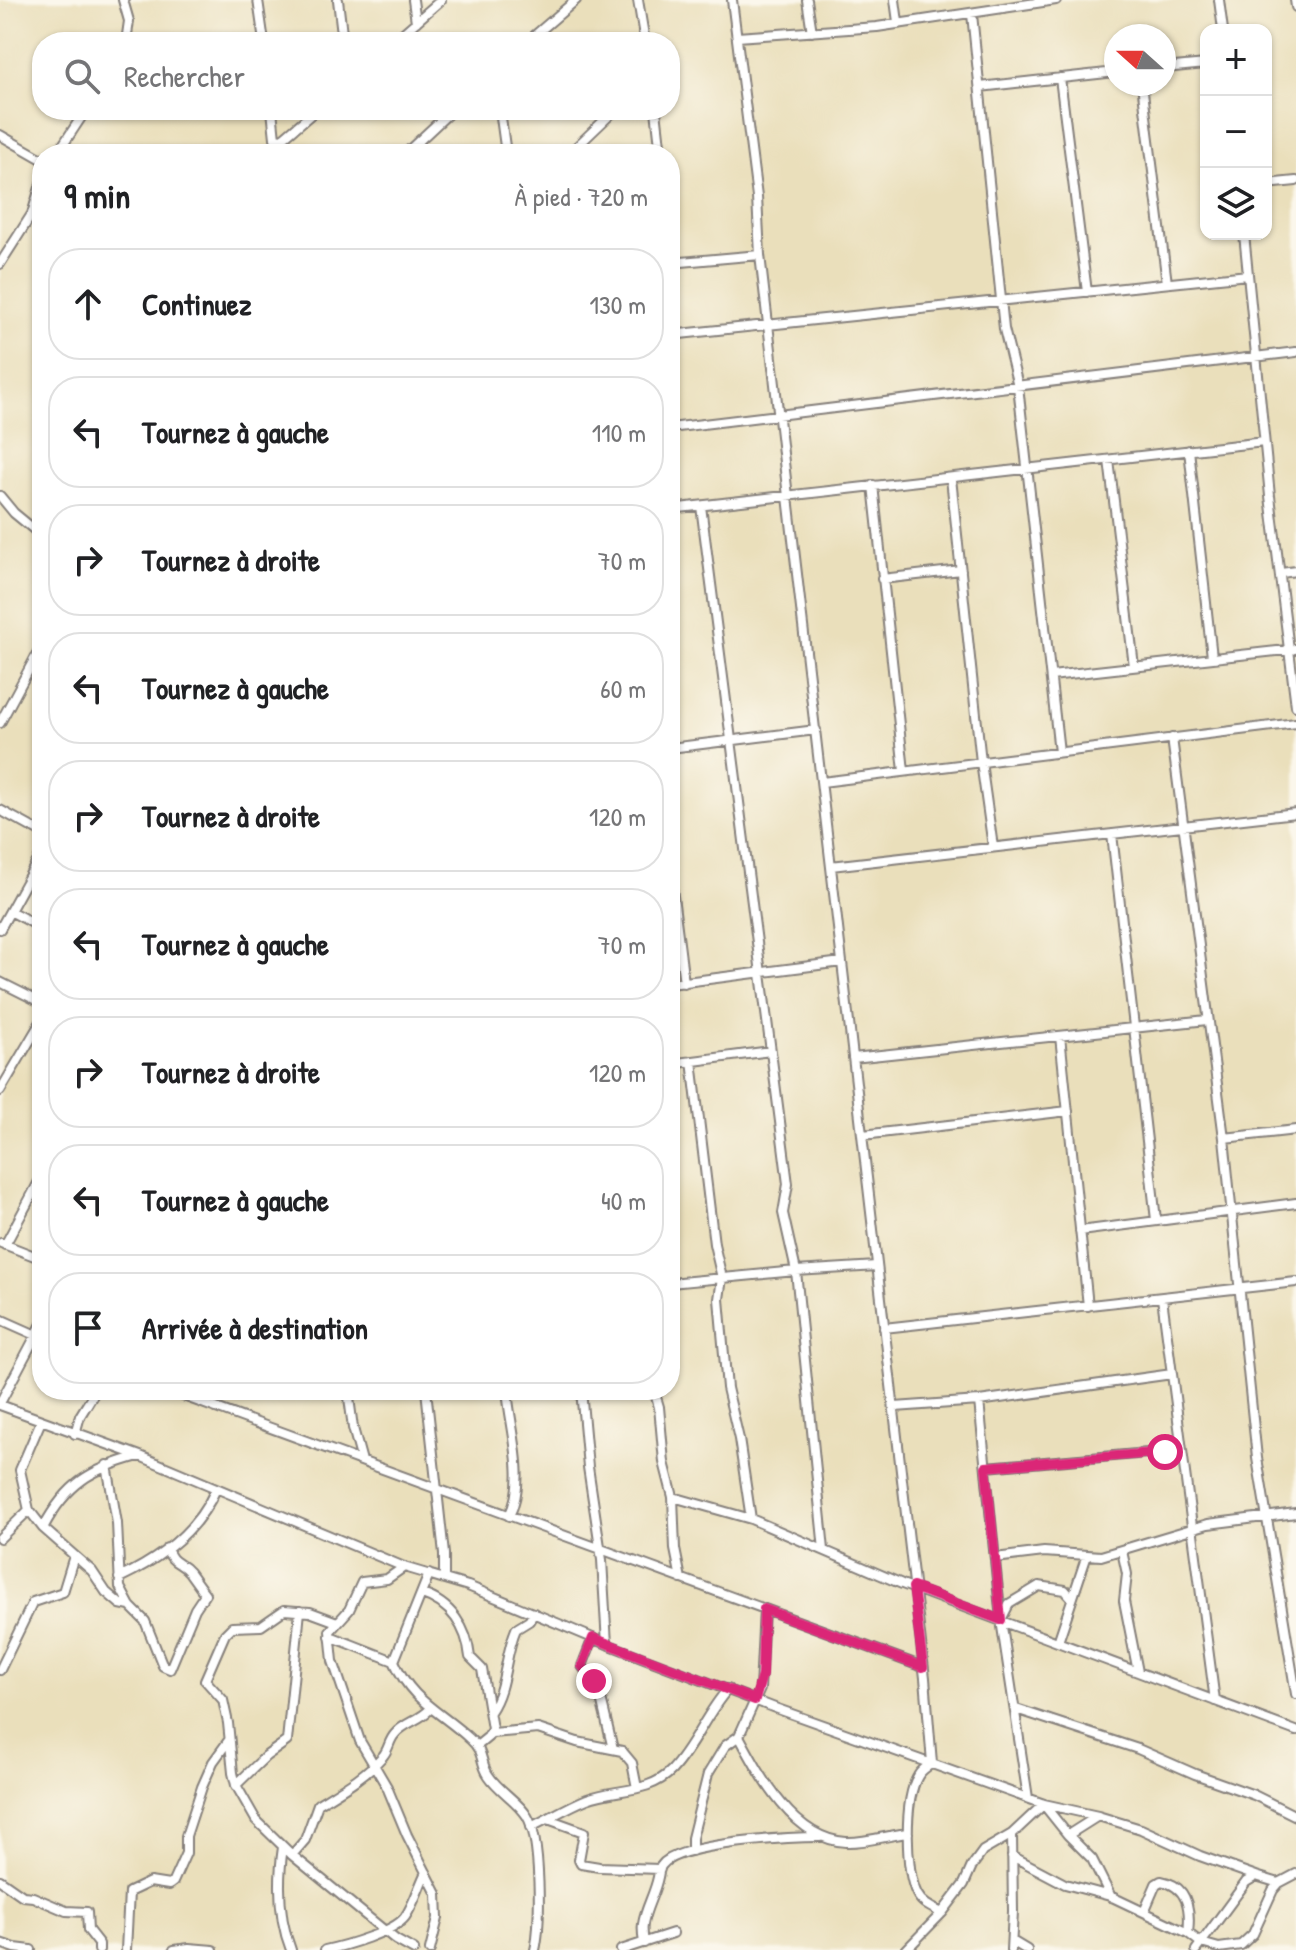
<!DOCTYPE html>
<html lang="fr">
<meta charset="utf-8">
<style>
body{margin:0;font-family:"Patrick Hand",sans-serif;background:#f6f6f6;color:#202124}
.controls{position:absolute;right:24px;top:24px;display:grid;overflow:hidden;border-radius:16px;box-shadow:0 2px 6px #0004}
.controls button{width:72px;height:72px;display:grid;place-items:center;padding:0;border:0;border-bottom:2px solid #e0e0e0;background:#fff;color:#202124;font:40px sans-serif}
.compass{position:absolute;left:1104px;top:24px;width:72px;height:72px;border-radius:50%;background:#fff;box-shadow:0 2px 6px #0004;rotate:291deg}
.stop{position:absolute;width:24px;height:24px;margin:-18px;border:6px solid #db2777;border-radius:50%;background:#fff}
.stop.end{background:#db2777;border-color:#fff;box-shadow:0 2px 8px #0008}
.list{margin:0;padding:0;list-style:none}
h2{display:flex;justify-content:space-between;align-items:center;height:104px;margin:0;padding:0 32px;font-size:34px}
h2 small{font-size:26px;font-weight:400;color:#757577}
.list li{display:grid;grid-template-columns:52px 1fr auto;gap:24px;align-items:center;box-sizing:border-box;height:112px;margin:0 16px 16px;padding:0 16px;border:2px solid #e0e0e0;border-radius:32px}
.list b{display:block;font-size:30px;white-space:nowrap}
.list em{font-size:26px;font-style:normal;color:#757577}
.icon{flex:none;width:44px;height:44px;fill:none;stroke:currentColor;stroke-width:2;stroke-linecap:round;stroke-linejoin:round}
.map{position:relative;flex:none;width:1296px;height:1950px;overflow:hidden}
.search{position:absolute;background:#fff;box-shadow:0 2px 6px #0004;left:32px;top:32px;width:648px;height:88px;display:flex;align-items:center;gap:20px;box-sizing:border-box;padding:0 28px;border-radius:32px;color:#757577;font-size:30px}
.panel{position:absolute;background:#fff;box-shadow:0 2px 6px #0004;left:32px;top:144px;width:648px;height:1256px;border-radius:32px}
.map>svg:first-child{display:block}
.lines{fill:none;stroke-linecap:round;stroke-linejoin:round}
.street-casing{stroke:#86807b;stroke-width:12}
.street{stroke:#fff;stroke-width:8}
.route{stroke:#db2777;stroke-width:10}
</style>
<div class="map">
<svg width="1296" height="1950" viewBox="0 0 1296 1950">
<rect width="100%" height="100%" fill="#fbf7ec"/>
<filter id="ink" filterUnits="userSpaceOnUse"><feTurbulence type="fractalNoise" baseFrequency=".0125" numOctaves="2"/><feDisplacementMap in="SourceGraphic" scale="16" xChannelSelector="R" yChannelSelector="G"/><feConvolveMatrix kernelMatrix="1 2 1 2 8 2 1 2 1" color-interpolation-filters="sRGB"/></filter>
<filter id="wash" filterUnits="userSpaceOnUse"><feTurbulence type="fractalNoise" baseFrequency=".006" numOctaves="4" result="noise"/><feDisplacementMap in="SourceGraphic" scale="32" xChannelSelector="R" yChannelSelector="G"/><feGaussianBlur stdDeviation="1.8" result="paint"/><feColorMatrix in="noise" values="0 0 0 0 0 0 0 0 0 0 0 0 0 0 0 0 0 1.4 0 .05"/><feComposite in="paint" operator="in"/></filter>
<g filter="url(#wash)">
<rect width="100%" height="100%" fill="#eadfbb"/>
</g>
<g filter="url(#ink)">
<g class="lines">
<defs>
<path id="street" d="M 123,0 L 129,21 L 126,42
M 258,0 L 264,42
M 338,0 L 343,42
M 413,0 L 416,22
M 638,0 L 645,42
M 732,0 L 757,197 L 760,255 L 925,1678 L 932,1763 C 927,1767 921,1770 918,1776 C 904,1799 905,1870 917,1894 C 922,1904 932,1908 942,1913
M 807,0 L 812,32
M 895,0 L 898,22
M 1219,0 L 1223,30
M 1295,0 L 1296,7
M 972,14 L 1004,329 L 1018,386 L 1059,752
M 737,37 L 877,27 L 1056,0
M 393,42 L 441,0
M 527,42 L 576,0
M 1164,68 L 1206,64
M 1060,78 L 1087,292
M 1142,84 L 1167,283
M 980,87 L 1116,72
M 272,110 L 275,138 L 282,139 L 316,110
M 500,110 L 506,154
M 656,110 L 661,154
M 0,135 L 42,159
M 57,154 L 86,110
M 405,154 L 452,110
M 569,154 L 615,110
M 1266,184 L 1296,181
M 670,220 L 676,263
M 1244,234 L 1270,496 L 1296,706
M 670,263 L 760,255
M 0,264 L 32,214 L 42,181
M 670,335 L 1248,275
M 670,428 L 1296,352
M 1189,450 L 1212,657
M 1109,460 L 1134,666
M 951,478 L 981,762 L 993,847
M 873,485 L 904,771
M 0,496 L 14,513 L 42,536
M 701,506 L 788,1184 L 783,1213 L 796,1271 L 824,1550
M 670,509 L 1264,442
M 1281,573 L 1296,571
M 882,579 L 961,570
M 1051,676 L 1295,649
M 0,723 L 42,645
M 1172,738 L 1224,1138 L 1257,1458 L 1296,1694
M 670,748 L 816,730
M 822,782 L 1296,723
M 0,810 L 42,833
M 1112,834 L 1156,1220
M 831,866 L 1296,813
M 670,872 L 684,983
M 10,911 L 42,928
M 0,929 L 42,853
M 0,982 L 42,1003
M 670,984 L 842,962
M 1060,1036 L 1088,1306
M 853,1058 L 1207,1020
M 692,1061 L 714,1244 L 722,1278 L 719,1299 L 727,1388 L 739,1439 L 751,1519
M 670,1064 L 771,1051
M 0,1091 L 42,1020
M 863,1135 L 1068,1111
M 1224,1138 L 1296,1130
M 1080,1231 L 1296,1203
M 1,1243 L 42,1259
M 5,1245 L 42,1176
M 670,1283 L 796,1271 L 877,1266
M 1162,1298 L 1215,1701
M 0,1319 L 36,1335
M 884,1328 L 1296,1282
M 167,1390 L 923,1667
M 348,1390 L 353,1428 L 362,1461
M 426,1390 L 444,1554 L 444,1578
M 507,1390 C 510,1429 528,1479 509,1516
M 581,1390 L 588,1467 L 602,1560 L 607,1644
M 654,1390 L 659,1407 L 664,1462 L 673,1497 L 675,1549 L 681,1579
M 979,1401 L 1001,1620 L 1028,1798
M 0,1403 L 42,1324
M 0,1405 L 140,1456 L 404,1567 L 468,1586 L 607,1644 L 775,1708 L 1044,1804 L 1098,1816
M 895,1407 L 979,1401 L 1172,1374
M 41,1421 L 20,1470 L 29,1510 L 43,1528 L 92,1571 L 106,1592 L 120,1604 L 130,1606
M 75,1434 L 80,1416 L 96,1390
M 107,1465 L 117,1523 L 120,1587 L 130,1606 L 145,1621 L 163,1666 L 170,1669 L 195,1609 L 205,1594 C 199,1586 194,1579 189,1572 C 180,1561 172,1565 167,1548
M 986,1467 L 1182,1450
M 673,1497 L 751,1519 L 902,1584 L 1296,1731
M 43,1528 C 67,1483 91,1469 139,1456
M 0,1538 L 29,1510
M 1122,1551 L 1127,1574 L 1124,1601 L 1138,1672
M 995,1558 L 1044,1552 L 1101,1556 L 1208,1524 L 1296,1513
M 404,1567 L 387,1579 L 362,1582 L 349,1610 L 330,1631 L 333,1661 L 360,1741 L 387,1787 L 407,1835 L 437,1894 L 438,1918 L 430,1950
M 119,1578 C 160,1559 198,1530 216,1489
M 422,1594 C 451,1603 467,1628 470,1657 L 482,1669 L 492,1729 L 488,1737 L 477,1746
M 1002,1618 L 1009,1604 L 1039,1586 L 1065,1590 L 1071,1597
M 337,1622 L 310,1612 L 284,1610 L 261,1626 L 232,1627 L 225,1634 L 205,1680 L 223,1700 L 228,1723 L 233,1773 L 236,1785 L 256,1820 L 292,1855 L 396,1940 L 414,1950
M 330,1636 L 394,1661 L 429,1574
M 593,1638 L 582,1666 L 598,1686 L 613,1749
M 1058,1642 L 1087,1555
M 394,1661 C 412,1702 440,1711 470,1739 C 485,1752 480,1764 489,1776 C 499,1791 518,1801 527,1816 C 541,1838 541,1925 535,1950
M 0,1670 L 33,1602 L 63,1592 L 74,1556
M 1016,1709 L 1138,1749 L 1195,1774 L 1254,1795 L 1296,1816
M 490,1712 C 507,1687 504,1657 516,1629 L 529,1621 L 534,1613
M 492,1733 L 538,1729 L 577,1742 L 622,1751 L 632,1763 L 637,1788
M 739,1736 C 761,1777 794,1839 846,1842 C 866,1843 888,1835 908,1833
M 236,1785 L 266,1756 L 287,1741 L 300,1611
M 1044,1805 L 1068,1835 L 1098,1816 L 1141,1829 L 1200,1856 L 1256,1876
M 548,1819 L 584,1832 L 579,1860 L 581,1864 L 599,1867 L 660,1869
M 531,1827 C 550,1818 567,1807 587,1799 C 616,1788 649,1794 672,1770 C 695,1745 706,1713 728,1689
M 1068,1835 L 1092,1859 L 1111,1897
M 283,1847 C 278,1881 278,1917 291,1950
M 692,1851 L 692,1838 L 708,1774 L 725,1746 L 739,1736 L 760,1689 L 764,1609
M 292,1855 L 305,1840 L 318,1804 C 342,1789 364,1777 383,1756 C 389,1749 389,1740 395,1734 C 403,1723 421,1720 430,1709
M 1012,1856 L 1065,1884 L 1110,1896 L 1188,1933 L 1201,1943 L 1219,1948 L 1241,1945 L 1253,1934 L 1273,1890 L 1279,1883 L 1296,1874
M 0,1880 L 23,1896 L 33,1897 L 66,1911 L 87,1912 L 88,1930 L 99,1944 L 99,1950
M 1144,1912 L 1156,1884 L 1161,1881 C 1188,1886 1191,1909 1188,1933
M 1012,1941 L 1027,1950
M 0,1943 L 15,1948 L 31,1950
M 644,1943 C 643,1937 642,1930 643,1924 C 645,1909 655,1893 658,1877 C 659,1873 659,1868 662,1865 C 677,1843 792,1837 820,1837
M 126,1950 L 129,1892 L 150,1882 L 169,1885 L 173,1882 L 186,1853 L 186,1836 L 202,1787 L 213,1762 L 229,1740
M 174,1950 L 189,1948 L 213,1950
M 325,1950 C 344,1946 394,1932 405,1917 C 414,1904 419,1886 426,1872
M 621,1950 L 673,1933
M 906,1950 L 942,1913 L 964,1884 L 972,1866 L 983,1851 L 1012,1834 L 1044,1804
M 1011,1950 L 1013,1911 L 1012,1834
M 1196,1950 L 1246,1882 L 1256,1876 L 1279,1883"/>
</defs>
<use href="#street" class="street-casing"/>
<use href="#street" class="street"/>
</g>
</g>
<g class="lines" filter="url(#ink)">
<path class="route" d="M 594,1681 L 582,1666 L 593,1638 L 755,1700 L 762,1675 L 764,1609 L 923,1667 L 913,1587 L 1001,1620 L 986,1467 L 1165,1452"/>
</g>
</svg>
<div class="controls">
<button>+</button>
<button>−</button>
<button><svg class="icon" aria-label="layers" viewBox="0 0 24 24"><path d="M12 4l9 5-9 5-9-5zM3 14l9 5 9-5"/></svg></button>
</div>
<svg class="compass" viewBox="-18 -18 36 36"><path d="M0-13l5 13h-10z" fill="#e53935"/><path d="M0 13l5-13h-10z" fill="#757577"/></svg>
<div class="stop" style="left:1165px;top:1452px"></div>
<div class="stop end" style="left:594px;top:1681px"></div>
<div class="search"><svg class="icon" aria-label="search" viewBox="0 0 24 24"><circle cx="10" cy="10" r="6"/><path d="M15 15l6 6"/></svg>Rechercher</div>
<section class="panel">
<h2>9 min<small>À pied · 720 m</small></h2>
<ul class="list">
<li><svg class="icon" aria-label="ahead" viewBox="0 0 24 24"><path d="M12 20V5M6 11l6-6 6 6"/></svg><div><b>Continuez</b></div><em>130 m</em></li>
<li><svg class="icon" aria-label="left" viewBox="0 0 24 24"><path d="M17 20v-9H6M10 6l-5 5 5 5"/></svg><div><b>Tournez à gauche</b></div><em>110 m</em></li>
<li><svg class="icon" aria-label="right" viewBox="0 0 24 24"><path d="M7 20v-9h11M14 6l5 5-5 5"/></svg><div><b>Tournez à droite</b></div><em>70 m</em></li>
<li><svg class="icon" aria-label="left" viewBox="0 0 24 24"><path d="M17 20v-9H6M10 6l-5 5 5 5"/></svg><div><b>Tournez à gauche</b></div><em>60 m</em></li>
<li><svg class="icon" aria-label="right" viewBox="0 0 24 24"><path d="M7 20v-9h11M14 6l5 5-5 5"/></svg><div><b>Tournez à droite</b></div><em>120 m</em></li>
<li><svg class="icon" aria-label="left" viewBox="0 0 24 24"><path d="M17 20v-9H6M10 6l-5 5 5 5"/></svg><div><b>Tournez à gauche</b></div><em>70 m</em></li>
<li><svg class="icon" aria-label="right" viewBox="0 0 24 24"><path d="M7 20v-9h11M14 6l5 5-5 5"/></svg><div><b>Tournez à droite</b></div><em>120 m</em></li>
<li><svg class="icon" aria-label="left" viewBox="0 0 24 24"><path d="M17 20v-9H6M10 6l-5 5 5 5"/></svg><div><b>Tournez à gauche</b></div><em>40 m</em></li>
<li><svg class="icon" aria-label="arrive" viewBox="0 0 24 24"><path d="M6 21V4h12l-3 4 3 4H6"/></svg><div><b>Arrivée à destination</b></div></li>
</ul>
</section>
</div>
